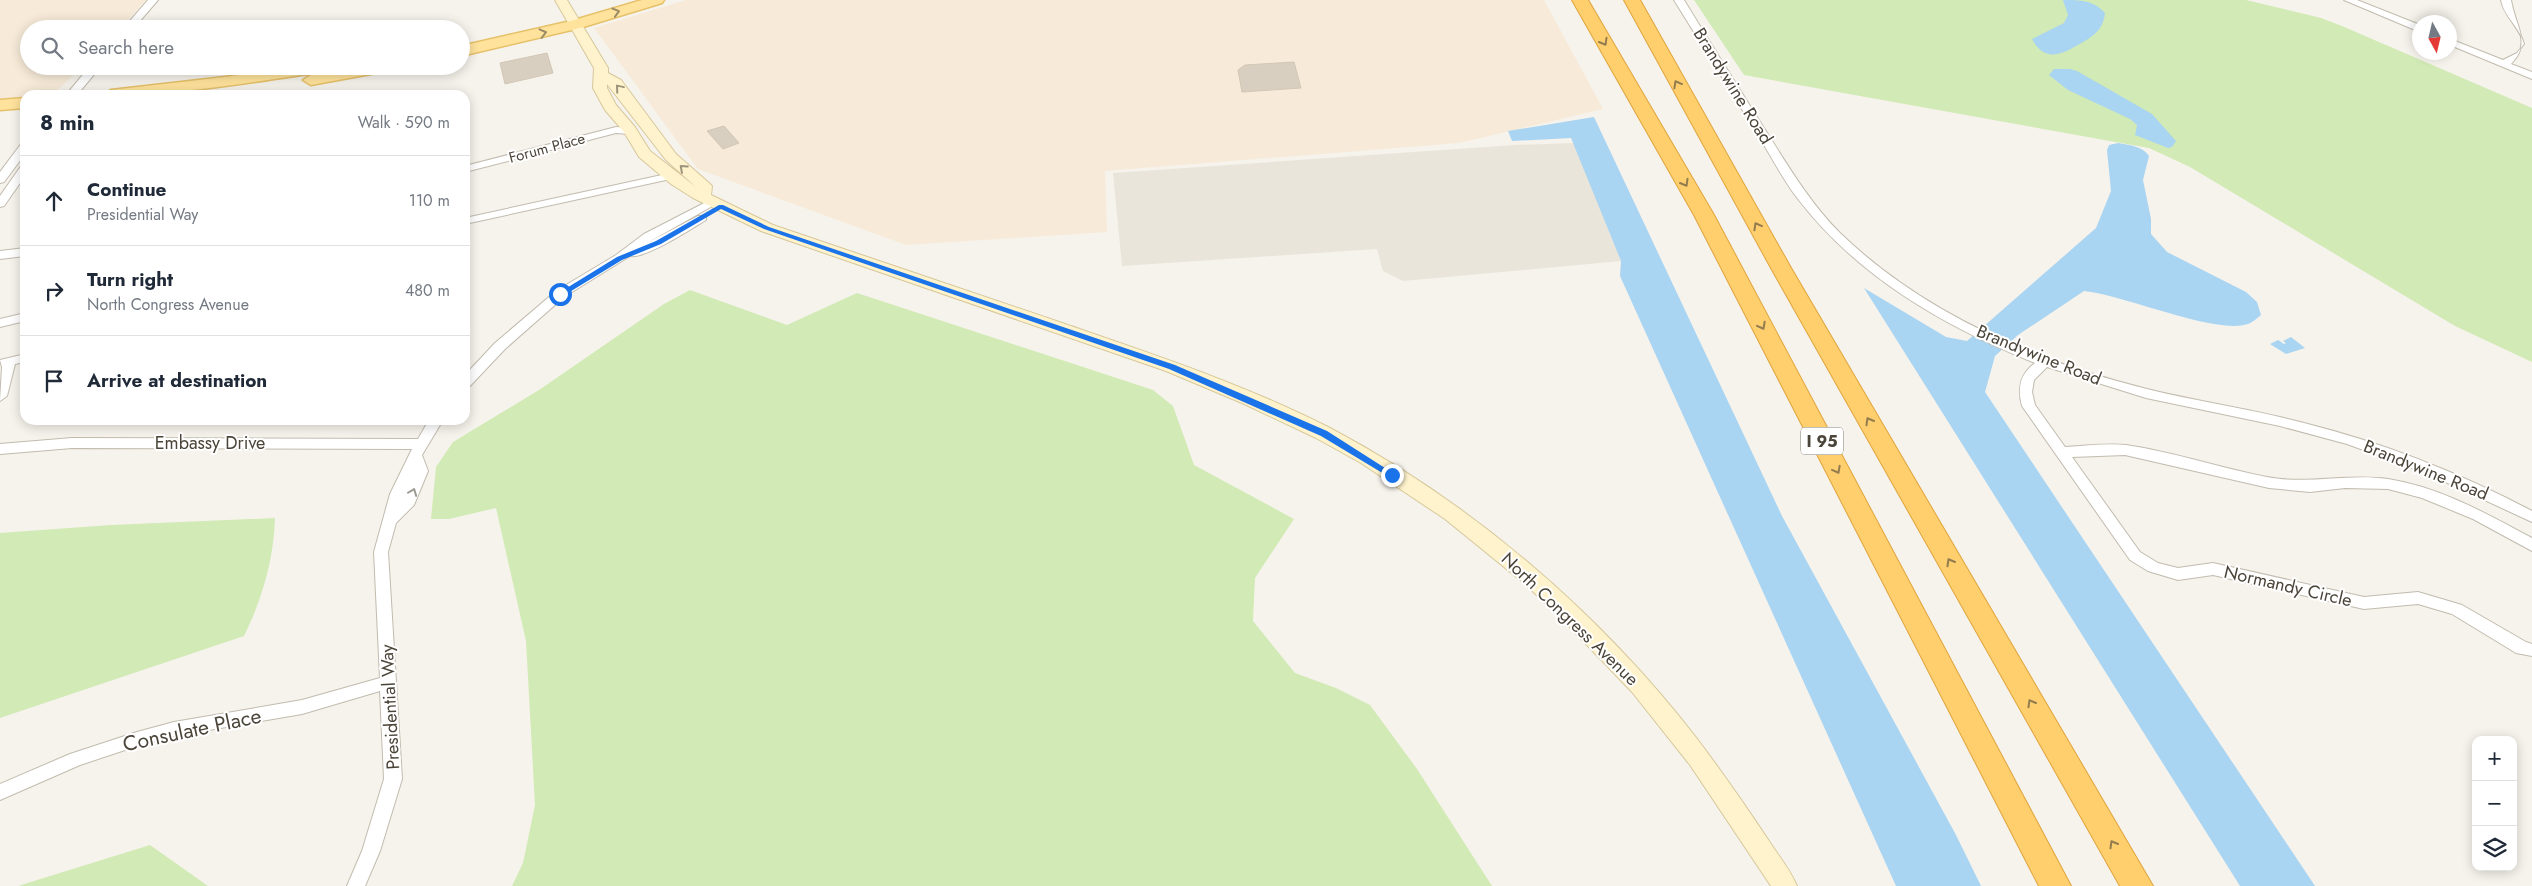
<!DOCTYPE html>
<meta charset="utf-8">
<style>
body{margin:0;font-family:Jost,sans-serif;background:#f6f6f7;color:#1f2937}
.controls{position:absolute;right:15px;bottom:15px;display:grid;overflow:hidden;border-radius:10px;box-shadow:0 2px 12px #0003}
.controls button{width:45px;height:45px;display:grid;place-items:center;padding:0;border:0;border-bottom:1px solid #e0e1e3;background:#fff;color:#1f2937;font:25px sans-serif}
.compass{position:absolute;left:2412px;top:15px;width:45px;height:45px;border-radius:50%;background:#fff;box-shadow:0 2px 12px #0003;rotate:172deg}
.stop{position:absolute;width:15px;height:15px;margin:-11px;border:4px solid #1a73e8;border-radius:50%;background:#fff}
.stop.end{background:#1a73e8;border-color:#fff;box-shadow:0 1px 5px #0008}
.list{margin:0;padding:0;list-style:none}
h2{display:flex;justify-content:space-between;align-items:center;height:65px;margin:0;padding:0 20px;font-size:21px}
h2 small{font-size:16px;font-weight:400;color:#747a83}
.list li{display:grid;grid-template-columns:32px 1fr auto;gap:15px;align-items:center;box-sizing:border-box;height:90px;padding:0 20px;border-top:1px solid #e0e1e3}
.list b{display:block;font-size:19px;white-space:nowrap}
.list p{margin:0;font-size:16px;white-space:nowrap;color:#747a83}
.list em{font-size:16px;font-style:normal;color:#747a83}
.icon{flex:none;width:28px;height:28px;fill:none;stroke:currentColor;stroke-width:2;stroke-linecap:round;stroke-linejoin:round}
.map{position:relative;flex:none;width:2532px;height:886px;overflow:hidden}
.search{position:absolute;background:#fff;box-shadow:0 2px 12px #0003;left:20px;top:20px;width:450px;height:55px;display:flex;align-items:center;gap:12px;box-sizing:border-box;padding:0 18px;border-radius:28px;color:#747a83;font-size:19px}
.panel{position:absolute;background:#fff;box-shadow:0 2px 12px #0003;left:20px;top:90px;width:450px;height:335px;border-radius:15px}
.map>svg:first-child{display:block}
.residential{fill:#eae5da}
.commercial{fill:#f7ead8}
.green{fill:#d2eab5}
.water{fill:#a9d4f2}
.building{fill:#d8cfc1;stroke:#d3c7b4}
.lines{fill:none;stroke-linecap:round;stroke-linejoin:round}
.street-casing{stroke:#c2bbae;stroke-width:2}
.secondary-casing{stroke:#d6c79b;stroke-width:2}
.primary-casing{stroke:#e6c16a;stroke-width:3}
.highway-casing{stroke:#e0a43c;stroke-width:2}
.street{fill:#fff;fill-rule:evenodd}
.secondary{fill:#fff3cd;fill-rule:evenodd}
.primary{fill:#ffe39c;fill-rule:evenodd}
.highway{fill:#ffcf6e;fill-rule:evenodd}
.oneway{stroke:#9c8c66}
.oneway2{stroke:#937c4e}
.oneway3{stroke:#9c937c}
.oneway4{stroke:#9c9892}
.route{fill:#1a73e8}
.labels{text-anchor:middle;stroke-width:4;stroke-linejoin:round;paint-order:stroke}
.far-street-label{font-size:15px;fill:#4b4439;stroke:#fff}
.shield{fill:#fff;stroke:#817c74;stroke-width:1}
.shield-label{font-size:16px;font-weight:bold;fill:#4b4439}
.street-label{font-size:18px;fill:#4b4439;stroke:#fff}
.near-street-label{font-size:21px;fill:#4b4439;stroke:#fff}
</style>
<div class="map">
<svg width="2532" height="886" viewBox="0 0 2532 886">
<rect width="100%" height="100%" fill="#f6f3ec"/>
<path class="residential" d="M 1574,143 L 1621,261 L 1403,281 L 1383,271 L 1377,249 L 1122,266 L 1113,173 L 1514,145 Z"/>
<path class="commercial" d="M 0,0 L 146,0 L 120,29 L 29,29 L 29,66 L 83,66 L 52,95 L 25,95 L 25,98 L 0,100 Z
M 686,0 L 1544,0 L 1603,109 L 1459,143 L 1105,171 L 1107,232 L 906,245 L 698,169 L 594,28 Z"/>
<path class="green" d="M 1694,0 L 2246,0 L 2321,18 L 2342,26 L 2532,108 L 2532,362 L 2455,326 L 2190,167 L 2149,148 L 1744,75 Z
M 690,290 L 787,325 L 857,293 L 1153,390 L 1173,406 L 1194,465 L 1294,519 L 1255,578 L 1253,621 L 1295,673 L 1336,688 L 1370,705 L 1417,769 L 1492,886 L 512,886 L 523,863 L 535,805 L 526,641 L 496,508 L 449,519 L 431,519 L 436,467 L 453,442 L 539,390 L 664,304 Z
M 275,518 C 274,558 262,600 244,636 L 0,718 L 0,533 L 111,525 Z
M 150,845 L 208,886 L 19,886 L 21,885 Z"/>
<path class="water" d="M 2063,0 C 2081,0 2093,0 2105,13 C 2103,31 2092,37 2078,45 C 2061,55 2044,62 2032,39 L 2064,23 L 2068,15 Z
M 2054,69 L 2070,69 L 2077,71 L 2152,114 L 2176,141 L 2172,147 L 2168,148 L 2135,135 L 2137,125 L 2130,119 L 2068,90 L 2049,75 Z
M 1594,117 L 1782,516 L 1956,835 L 1981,886 L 1896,886 L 1620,276 L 1621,261 L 1571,138 L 1512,141 L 1508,131 Z
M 2118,143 C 2128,145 2143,146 2149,156 L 2143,180 L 2151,219 L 2151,234 L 2167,252 L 2246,292 L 2257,302 L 2261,315 C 2257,318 2253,322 2248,324 C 2215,335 2125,295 2084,291 L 2018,335 L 1995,356 L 1985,392 L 2315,886 L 2240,886 L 1864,288 L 1946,337 L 1967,341 L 2096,228 L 2111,191 L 2107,150 L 2109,145 Z
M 2291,337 L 2305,348 L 2286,354 L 2270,344 L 2278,340 L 2284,344 L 2286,343 L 2283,341 Z"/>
<path class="building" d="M 547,53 L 553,73 L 505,84 L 500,63 Z
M 1294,62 L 1301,88 L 1242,92 L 1238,70 L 1245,65 Z
M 724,126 L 739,143 L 723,149 L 707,131 Z"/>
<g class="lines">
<defs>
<path id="street" d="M 148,0 L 158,0 L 133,29 L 123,29 Z
M 1674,0 L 1684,0 C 1710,43 1737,85 1764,128 C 1787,164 1809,202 1840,233 C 1924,314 2035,361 2147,389 C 2199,402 2252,409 2304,423 C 2384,443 2460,473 2532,511 L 2532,522 L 2426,473 L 2347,444 L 2280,426 L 2146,398 L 2047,367 L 2034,380 L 2032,392 L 2035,405 L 2065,447 C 2085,446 2107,443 2126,445 C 2174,452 2220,468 2267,477 C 2309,485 2348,473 2388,479 C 2440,487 2487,514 2532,538 L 2532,551 L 2473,519 L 2422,498 L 2388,489 L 2345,488 L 2310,492 L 2269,488 L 2125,455 L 2072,457 L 2140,552 L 2158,563 L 2178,568 L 2213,563 L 2364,597 L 2418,592 L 2462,605 L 2526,642 L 2532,644 L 2532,656 L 2516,653 L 2452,614 L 2418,604 L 2364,609 L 2213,575 L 2178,580 L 2148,571 L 2130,560 L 2022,406 C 2017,388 2020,374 2035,363 C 1945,327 1858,277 1798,199 C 1783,180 1771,156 1758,135 C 1730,90 1702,45 1674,0 Z
M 2344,0 L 2357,0 L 2420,25 L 2420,32 Z
M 2501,0 L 2511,0 C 2516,29 2532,42 2511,64 L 2532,72 L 2532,79 L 2450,45 L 2450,39 L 2503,60 L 2517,53 L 2524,44 C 2520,27 2504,17 2501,0 Z
M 90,66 L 101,66 L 77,95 L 66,95 Z
M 616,127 L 630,128 L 635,131 L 630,134 L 616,133 L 465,172 L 465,166 Z
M 25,143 L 25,154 L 4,182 L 0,183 L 0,172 L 21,144 Z
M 25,165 L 25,176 L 4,206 L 0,207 L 0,196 L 21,166 Z
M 671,173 L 675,174 L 675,178 L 465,224 L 465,218 Z
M 712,199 L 718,202 L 716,204 L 645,244 L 698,216 L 706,216 L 706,220 C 691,229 645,259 630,256 L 564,297 L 505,349 L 470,386 L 465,387 L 465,375 L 495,343 L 556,291 L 616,255 L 644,234 Z
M 25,248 L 25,256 L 0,259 L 0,251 Z
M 25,313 L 25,321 L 0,327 L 0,319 Z
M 25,354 L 25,362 L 15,364 L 7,396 L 0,401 L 2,367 L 0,360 Z
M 429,420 L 443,420 L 422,455 L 428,471 L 414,505 L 396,523 L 388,552 L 402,779 L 380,851 L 365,886 L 347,886 L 362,851 L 384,779 L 380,691 L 302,714 L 174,736 L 137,746 L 80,765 L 0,800 L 0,784 L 70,754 L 137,732 L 174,722 L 302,700 L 380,678 L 374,552 L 390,494 L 412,449 L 72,448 L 0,454 L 0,444 L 72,438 L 418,439 Z"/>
<path id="secondary" d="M 555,0 L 567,0 L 608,68 L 608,73 L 621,80 L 676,154 L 709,183 L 712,186 L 711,195 L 773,225 C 870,258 968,291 1065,324 C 1155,355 1246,385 1330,428 C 1472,503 1600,613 1698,740 C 1722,772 1745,805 1767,838 C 1777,854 1790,869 1797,886 L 1771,886 L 1690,765 L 1632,692 L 1562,619 L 1525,584 L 1445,519 L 1361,463 L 1316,438 L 1242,403 L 1166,371 L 761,231 L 693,198 L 671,184 L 639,157 L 624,132 L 605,110 L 593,88 L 594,68 ZM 607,84 L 666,160 L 696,187 L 650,151 L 635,127 L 616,105 L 607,88 Z"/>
<path id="primary" d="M 642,0 L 664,0 L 662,3 L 580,28 L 461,56 L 461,46 L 571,21 Z
M 296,66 L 336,66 L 328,71 C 253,82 179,95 103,95 L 111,90 L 225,77 Z
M 360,66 L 395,66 L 387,71 L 311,85 L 303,80 L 311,75 Z
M 25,98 L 25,108 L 0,110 L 0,100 Z"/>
<path id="highway" d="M 1572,0 L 1588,0 L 1714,215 L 2071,886 L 2039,886 L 1694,215 Z
M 1624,0 L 1640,0 L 1791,268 L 2153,886 L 2120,886 L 1771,268 Z"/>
</defs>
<use href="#street" class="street-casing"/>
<use href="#secondary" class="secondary-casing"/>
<use href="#primary" class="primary-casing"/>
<use href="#highway" class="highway-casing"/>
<use href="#street" class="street"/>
<use href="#secondary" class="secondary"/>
<use href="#primary" class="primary"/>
<use href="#highway" class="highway"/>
</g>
<defs><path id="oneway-chevron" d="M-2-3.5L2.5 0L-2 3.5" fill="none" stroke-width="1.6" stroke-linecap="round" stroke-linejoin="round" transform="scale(1.25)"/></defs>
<g class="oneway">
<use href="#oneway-chevron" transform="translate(616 12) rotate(-17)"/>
<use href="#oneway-chevron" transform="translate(543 33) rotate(-14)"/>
</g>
<g class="oneway2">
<use href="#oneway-chevron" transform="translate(1604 42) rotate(60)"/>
<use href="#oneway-chevron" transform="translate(1677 84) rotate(-119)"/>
<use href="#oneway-chevron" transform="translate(1685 183) rotate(60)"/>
<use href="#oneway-chevron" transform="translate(1757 226) rotate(-119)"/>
<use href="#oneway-chevron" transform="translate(1762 326) rotate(62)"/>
<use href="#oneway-chevron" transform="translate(1869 421) rotate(-120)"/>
<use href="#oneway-chevron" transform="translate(1837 470) rotate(62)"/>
<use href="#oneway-chevron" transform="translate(1950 562) rotate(-120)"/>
<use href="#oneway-chevron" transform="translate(2031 703) rotate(-120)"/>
<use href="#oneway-chevron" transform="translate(2113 844) rotate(-120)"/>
</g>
<g class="oneway3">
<use href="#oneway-chevron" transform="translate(619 88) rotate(-130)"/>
<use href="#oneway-chevron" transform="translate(683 168) rotate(-138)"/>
</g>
<use class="oneway4" href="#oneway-chevron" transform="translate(413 492) rotate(-69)"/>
<path class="route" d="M 719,205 L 723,205 L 769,227 L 1175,365 L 1327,431 L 1396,475 L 1389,477 L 1321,436 L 1169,369 L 764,229 L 721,209 L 661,244 L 622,260 L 563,296 L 557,294 L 617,257 L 656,241 Z"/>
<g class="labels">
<g class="far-street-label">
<text transform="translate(547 148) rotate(-15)" y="5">Forum Place</text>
</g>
<rect class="shield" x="1801" y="427.5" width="42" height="27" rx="4"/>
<g class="shield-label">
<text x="1822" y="447">I 95</text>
</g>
<g class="street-label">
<text transform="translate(1733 86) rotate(58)" y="6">Brandywine Road</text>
<text transform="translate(2039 355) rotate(22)" y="6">Brandywine Road</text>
<text x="210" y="449">Embassy Drive</text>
<text transform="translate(2426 470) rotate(22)" y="6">Brandywine Road</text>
<text transform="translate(2288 586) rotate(13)" y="6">Normandy Circle</text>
<text transform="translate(1570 619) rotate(44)" y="6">North Congress Avenue</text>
<text transform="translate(390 707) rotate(-93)" y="6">Presidential Way</text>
</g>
<g class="near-street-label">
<text transform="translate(192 730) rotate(-12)" y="7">Consulate Place</text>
</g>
</g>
</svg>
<div class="controls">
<button>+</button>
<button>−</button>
<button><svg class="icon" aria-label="layers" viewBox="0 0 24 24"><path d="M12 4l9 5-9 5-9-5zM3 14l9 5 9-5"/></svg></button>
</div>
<svg class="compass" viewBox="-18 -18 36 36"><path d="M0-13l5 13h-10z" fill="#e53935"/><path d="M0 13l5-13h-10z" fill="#747a83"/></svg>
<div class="stop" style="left:560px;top:294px"></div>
<div class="stop end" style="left:1392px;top:475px"></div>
<div class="search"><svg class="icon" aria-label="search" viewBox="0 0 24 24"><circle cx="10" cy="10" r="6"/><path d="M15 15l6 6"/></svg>Search here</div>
<section class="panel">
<h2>8 min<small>Walk · 590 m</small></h2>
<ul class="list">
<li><svg class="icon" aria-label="ahead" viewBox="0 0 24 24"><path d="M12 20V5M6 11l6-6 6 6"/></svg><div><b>Continue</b><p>Presidential Way</p></div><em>110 m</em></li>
<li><svg class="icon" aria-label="right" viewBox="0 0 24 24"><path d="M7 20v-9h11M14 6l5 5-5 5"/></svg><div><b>Turn right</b><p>North Congress Avenue</p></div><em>480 m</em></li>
<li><svg class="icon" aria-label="arrive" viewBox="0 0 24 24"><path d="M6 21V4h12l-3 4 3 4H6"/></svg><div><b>Arrive at destination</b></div></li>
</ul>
</section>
</div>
